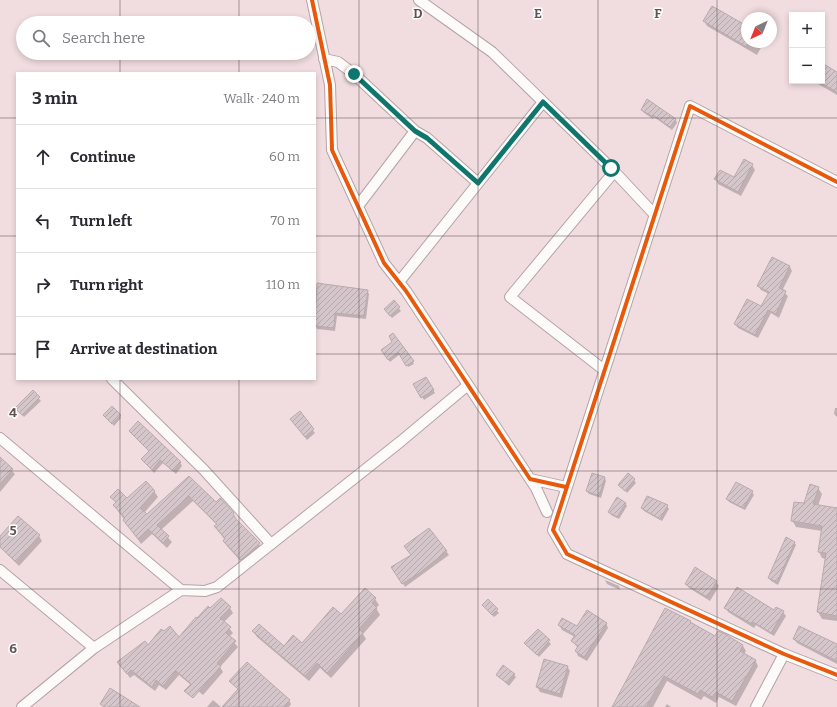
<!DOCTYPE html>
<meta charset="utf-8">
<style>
body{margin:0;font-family:Bitter,serif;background:#f2f2f3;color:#2b2b33}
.controls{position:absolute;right:12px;top:12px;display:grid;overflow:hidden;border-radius:0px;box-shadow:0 2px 6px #0003}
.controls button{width:36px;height:36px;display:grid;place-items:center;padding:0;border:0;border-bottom:1px solid #e1e1e2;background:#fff;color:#2b2b33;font:20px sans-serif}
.compass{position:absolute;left:741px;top:12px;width:36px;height:36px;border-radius:50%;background:#fff;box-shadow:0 2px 6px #0003;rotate:223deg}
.stop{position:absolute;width:12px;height:12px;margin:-9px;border:3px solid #0f766e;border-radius:50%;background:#fff}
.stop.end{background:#0f766e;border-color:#fff;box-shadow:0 1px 4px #0008}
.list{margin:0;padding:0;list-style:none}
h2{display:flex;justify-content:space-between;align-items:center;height:52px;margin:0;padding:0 16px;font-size:17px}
h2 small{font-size:13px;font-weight:400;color:#7c7c81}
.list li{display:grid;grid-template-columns:26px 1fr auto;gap:12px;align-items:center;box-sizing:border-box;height:64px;padding:0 16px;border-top:1px solid #e1e1e2}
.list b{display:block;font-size:15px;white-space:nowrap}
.list em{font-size:13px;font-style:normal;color:#7c7c81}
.icon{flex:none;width:22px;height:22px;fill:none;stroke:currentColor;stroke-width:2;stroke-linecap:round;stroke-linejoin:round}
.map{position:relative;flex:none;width:837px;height:707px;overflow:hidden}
.search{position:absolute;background:#fff;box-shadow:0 2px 6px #0003;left:16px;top:16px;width:300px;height:44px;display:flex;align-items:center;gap:10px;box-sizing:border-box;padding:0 14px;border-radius:22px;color:#7c7c81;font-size:15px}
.panel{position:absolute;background:#fff;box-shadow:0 2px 6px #0003;left:16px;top:72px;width:300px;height:308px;border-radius:0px}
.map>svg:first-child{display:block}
.shadow{fill:#0003}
.building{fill:url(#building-hatch);stroke:#b8aaae}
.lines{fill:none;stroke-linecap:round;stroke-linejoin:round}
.street-casing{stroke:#b3a4a6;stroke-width:12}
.street{stroke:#fdfafa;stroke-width:10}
.cycleway-casing{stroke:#fff;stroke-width:6}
.cycleway{stroke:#e8590c;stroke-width:4}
.route{stroke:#0f766e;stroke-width:5}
.grid{fill:none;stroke:#615355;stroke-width:1;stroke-opacity:0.55}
.grid-label{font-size:13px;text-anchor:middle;font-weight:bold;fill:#615355;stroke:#fff;stroke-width:3;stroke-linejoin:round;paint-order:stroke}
</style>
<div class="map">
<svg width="837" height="707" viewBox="0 0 837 707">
<defs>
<pattern id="building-hatch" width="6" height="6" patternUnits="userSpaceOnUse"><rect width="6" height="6" fill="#d4c6ca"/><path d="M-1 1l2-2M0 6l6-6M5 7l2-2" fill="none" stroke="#b5a9ac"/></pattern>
</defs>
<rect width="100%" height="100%" fill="#f1dde0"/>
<path class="shadow" d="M 704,21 L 747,27 L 747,42 L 764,42 L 757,55 L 707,26 Z
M 792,52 L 792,61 L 789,56 Z
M 822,64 L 837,73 L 837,95 L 813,81 L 822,81 Z
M 647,101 L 676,120 L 677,123 L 672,130 L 654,117 L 653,119 L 644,113 L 642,110 Z
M 752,165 L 755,170 L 741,196 L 718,184 L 716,179 L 735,179 Z
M 772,258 L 790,267 L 792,271 L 782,291 L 788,296 L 779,318 L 771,313 L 758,338 L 738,328 L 735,324 L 762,308 L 769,294 L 761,290 L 758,286 Z
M 318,284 L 367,291 L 369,294 L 366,319 L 337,316 L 335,331 L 317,329 L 315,325 L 315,293 Z
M 394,302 L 401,311 L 392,318 L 387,312 Z
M 393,342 L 413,362 L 414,364 L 408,367 L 400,354 L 390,362 L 383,353 Z
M 426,378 L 435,393 L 424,400 L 415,385 Z
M 33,392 L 41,401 L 24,417 L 18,411 Z
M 835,408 L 837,408 L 837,417 L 834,414 Z
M 300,413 L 315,433 L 307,440 L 293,422 Z
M 104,415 L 120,415 L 121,418 L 114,426 Z
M 130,431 L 180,462 L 182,466 L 176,474 L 163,463 L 154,473 L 142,459 L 150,452 Z
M 0,459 L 15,474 L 0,492 Z
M 189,478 L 216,504 L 233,513 L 235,519 L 259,544 L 262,549 L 244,565 L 227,546 L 224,541 L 225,540 L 215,527 L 217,525 L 193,501 L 161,530 L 172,542 L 167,548 L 152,534 L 141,544 L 114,505 L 116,503 L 112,497 L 127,500 L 154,491 L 158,497 L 144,513 L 147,516 Z
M 605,478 L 606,481 L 601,498 L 589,494 L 587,491 Z
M 634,480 L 636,483 L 627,493 L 620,485 Z
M 818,488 L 822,494 L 818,506 L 837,509 L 837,621 L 822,619 L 818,612 L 826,559 L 822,558 L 819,552 L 822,531 L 796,527 L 792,520 Z
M 752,492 L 754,495 L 745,510 L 729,502 L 727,499 Z
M 625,503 L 627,506 L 619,519 L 611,515 L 610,512 Z
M 667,506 L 669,509 L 662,521 L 644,511 L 642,508 Z
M 18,517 L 39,536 L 42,541 L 19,566 L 0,547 L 0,543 Z
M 794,542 L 796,545 L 778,585 L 771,581 L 769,578 Z
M 446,551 L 449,555 L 405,587 L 393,567 L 412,556 Z
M 605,580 L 619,586 L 620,590 L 607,584 Z
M 716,582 L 719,586 L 710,601 L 689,588 L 686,584 Z
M 375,599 L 379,605 L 376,608 L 380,615 L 363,634 L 366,639 L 331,678 L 320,668 L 309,681 L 257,637 L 253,631 L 284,647 L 302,644 L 341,616 Z
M 488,601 L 499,613 L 494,617 L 485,608 Z
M 230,608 L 233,613 L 224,622 L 233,633 L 229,637 L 238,647 L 220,667 L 223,672 L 203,695 L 179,675 L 166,690 L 159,685 L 155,691 L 134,675 L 130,678 L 122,667 L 148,646 L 179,638 L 210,609 Z
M 726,608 L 783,612 L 786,616 L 774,636 L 756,625 L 754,628 L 728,612 Z
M 690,622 L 715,637 L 743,646 L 746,651 L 744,654 L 755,660 L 758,666 L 736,706 L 719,697 L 716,703 L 704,696 L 701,700 L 667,681 L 653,707 L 613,707 Z
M 606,623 L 608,628 L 587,661 L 578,656 L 576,651 L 578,648 L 572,641 L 575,637 L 562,630 L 559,625 L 577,627 Z
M 538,630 L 551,644 L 539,657 L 526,644 Z
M 794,639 L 837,645 L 837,664 L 797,643 Z
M 567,666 L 570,671 L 562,698 L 540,692 L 537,687 Z
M 497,675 L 514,675 L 516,677 L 509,686 Z
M 231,681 L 289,700 L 291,704 L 289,707 L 223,707 L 239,690 Z
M 213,700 L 221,707 L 207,707 Z
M 667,704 L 671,707 L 665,707 Z"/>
<path class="building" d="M 712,6 L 747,26 L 747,47 L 703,21 Z
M 822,63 L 837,72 L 837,92 L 817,81 L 824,81 L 822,80 Z
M 647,99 L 676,119 L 670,127 L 653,115 L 652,116 L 641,110 Z
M 744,159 L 753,164 L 738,192 L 714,179 L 720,170 L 734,177 Z
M 772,257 L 790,266 L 779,288 L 786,291 L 776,314 L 768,310 L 755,335 L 734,324 L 747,299 L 761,306 L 769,292 L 757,286 Z
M 317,283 L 368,290 L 364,316 L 335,313 L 334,328 L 315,326 Z
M 394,300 L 400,307 L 390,316 L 384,309 Z
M 393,333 L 414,361 L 406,366 L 398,352 L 388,360 L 381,350 L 392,342 L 389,336 Z
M 426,377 L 434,390 L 421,398 L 413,384 Z
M 33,390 L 40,397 L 22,415 L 15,408 Z
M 112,406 L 121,415 L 112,424 L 103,415 Z
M 300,411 L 314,429 L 305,437 L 290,419 Z
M 138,421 L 181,462 L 173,471 L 160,460 L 152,470 L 141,459 L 149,451 L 129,431 Z
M 0,457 L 13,469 L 0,484 Z
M 592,473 L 605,477 L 599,496 L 586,491 Z
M 628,473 L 635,479 L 625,491 L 618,485 Z
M 189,476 L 216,502 L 220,498 L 234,513 L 233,514 L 236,519 L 260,543 L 241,560 L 223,541 L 225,538 L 214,526 L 217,524 L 189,496 L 157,525 L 169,536 L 163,543 L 148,529 L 138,539 L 123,520 L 125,518 L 113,505 L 116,502 L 110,497 L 118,489 L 127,498 L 146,481 L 155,491 L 140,508 L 147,514 Z
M 736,482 L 753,491 L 743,508 L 726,499 Z
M 810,484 L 819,487 L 813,504 L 837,508 L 837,616 L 817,612 L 826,553 L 818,552 L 822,526 L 791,521 L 794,502 L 804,503 Z
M 647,496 L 668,505 L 660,519 L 641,508 Z
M 617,497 L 626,503 L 617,517 L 608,512 Z
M 18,516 L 40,535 L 16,562 L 0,547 L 0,536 Z
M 429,528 L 447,551 L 418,574 L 402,584 L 391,567 L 411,555 L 404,546 Z
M 786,537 L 795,542 L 777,582 L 768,578 Z
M 695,567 L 717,581 L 707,597 L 685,584 Z
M 737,587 L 774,610 L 776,607 L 784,611 L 771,633 L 753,622 L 752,624 L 724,608 Z
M 365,588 L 376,598 L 372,603 L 377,608 L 359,629 L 363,633 L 327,673 L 317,663 L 305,676 L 252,631 L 259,624 L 284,646 L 293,635 L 302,643 L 333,607 L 341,614 Z
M 221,598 L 231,607 L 220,618 L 231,627 L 226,633 L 236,641 L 217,663 L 221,666 L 193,698 L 184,691 L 191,684 L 176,671 L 163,686 L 156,680 L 152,687 L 131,670 L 127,674 L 117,662 L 145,641 L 148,645 L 161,629 L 164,631 L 170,626 L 179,637 L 196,617 L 197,618 L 208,606 L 210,608 Z
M 488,599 L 498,609 L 492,615 L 482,605 Z
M 665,608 L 691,621 L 690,622 L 715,636 L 718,631 L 725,634 L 743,645 L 740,651 L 756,660 L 732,701 L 716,692 L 712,697 L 700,690 L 698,694 L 664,676 L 646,707 L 612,707 Z
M 587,610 L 607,623 L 584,657 L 575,651 L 578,646 L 571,641 L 575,635 L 558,625 L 562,618 L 577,626 Z
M 799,626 L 837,644 L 837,661 L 793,639 Z
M 538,629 L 550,640 L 537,655 L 524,643 Z
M 544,659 L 568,666 L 560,694 L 536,687 Z
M 247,662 L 290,700 L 284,707 L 222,707 L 238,689 L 229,681 Z
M 503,665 L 515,674 L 507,683 L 496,675 Z
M 110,688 L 140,707 L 104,707 L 100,704 Z"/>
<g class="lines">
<defs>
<path id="street" d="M 312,0 L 330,85 L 332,150 L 384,263 L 406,291 L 530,479 L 566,487
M 419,0 L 492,52 L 611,168 L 655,215
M 324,59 L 338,62 L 354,74 L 415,131 L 427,138 L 478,183
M 837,182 L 690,106 L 553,530 L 567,554 L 784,654 L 837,675
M 358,206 L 415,131
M 399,282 L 543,102
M 604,370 L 510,297 L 614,172
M 112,379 L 204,470 L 271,544
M 0,438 L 181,590 L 94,648 L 22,707
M 530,479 L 536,488 L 547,512
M 0,570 L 94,648
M 181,590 L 205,591 L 217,587 L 400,442 L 468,385
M 756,707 L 784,654"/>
</defs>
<use href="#street" class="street-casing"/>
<use href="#street" class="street"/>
<defs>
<path id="cycleway" d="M 312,0 L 330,85 L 332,150 L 384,263 L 406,291 L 530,479 L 566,487
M 837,182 L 690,106 L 553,530 L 567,554 L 784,654 L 837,675"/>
</defs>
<use href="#cycleway" class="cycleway-casing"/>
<use href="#cycleway" class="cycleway"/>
</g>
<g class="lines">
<path class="route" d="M 354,74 L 415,131 L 427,138 L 478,183 L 543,102 L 611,168"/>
</g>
<path class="grid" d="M 120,0 L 120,23M 239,0 L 239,23M 359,0 L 359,707M 478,0 L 478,707M 598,0 L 598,707M 717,0 L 717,707M 120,53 L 120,73M 239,53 L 239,73M 0,118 L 17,118M 315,118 L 837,118M 0,236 L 17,236M 315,236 L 837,236M 0,354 L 17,354M 315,354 L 837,354M 120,379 L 120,707M 239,379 L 239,707M 0,471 L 837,471M 0,589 L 837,589"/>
<g class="grid-label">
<text x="418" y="18">D</text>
<text x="538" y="18">E</text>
<text x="658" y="18">F</text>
<text x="13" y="417">4</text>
<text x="13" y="535">5</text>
<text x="13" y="653">6</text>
</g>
</svg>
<div class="controls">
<button>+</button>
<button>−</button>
</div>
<svg class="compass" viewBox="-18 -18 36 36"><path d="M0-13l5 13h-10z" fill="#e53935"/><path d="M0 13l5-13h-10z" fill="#7c7c81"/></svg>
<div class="stop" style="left:611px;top:168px"></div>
<div class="stop end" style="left:354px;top:74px"></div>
<div class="search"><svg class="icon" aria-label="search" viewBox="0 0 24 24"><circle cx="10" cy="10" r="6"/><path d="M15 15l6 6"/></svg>Search here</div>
<section class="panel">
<h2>3 min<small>Walk · 240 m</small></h2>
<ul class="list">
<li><svg class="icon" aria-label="ahead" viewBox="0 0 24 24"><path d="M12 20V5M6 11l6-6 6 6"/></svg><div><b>Continue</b></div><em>60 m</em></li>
<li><svg class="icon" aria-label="left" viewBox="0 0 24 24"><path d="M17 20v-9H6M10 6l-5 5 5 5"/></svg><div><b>Turn left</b></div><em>70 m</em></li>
<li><svg class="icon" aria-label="right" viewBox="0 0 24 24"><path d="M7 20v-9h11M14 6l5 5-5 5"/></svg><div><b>Turn right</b></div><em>110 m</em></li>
<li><svg class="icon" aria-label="arrive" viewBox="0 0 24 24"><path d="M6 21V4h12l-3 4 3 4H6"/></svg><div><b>Arrive at destination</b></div></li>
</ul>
</section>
</div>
